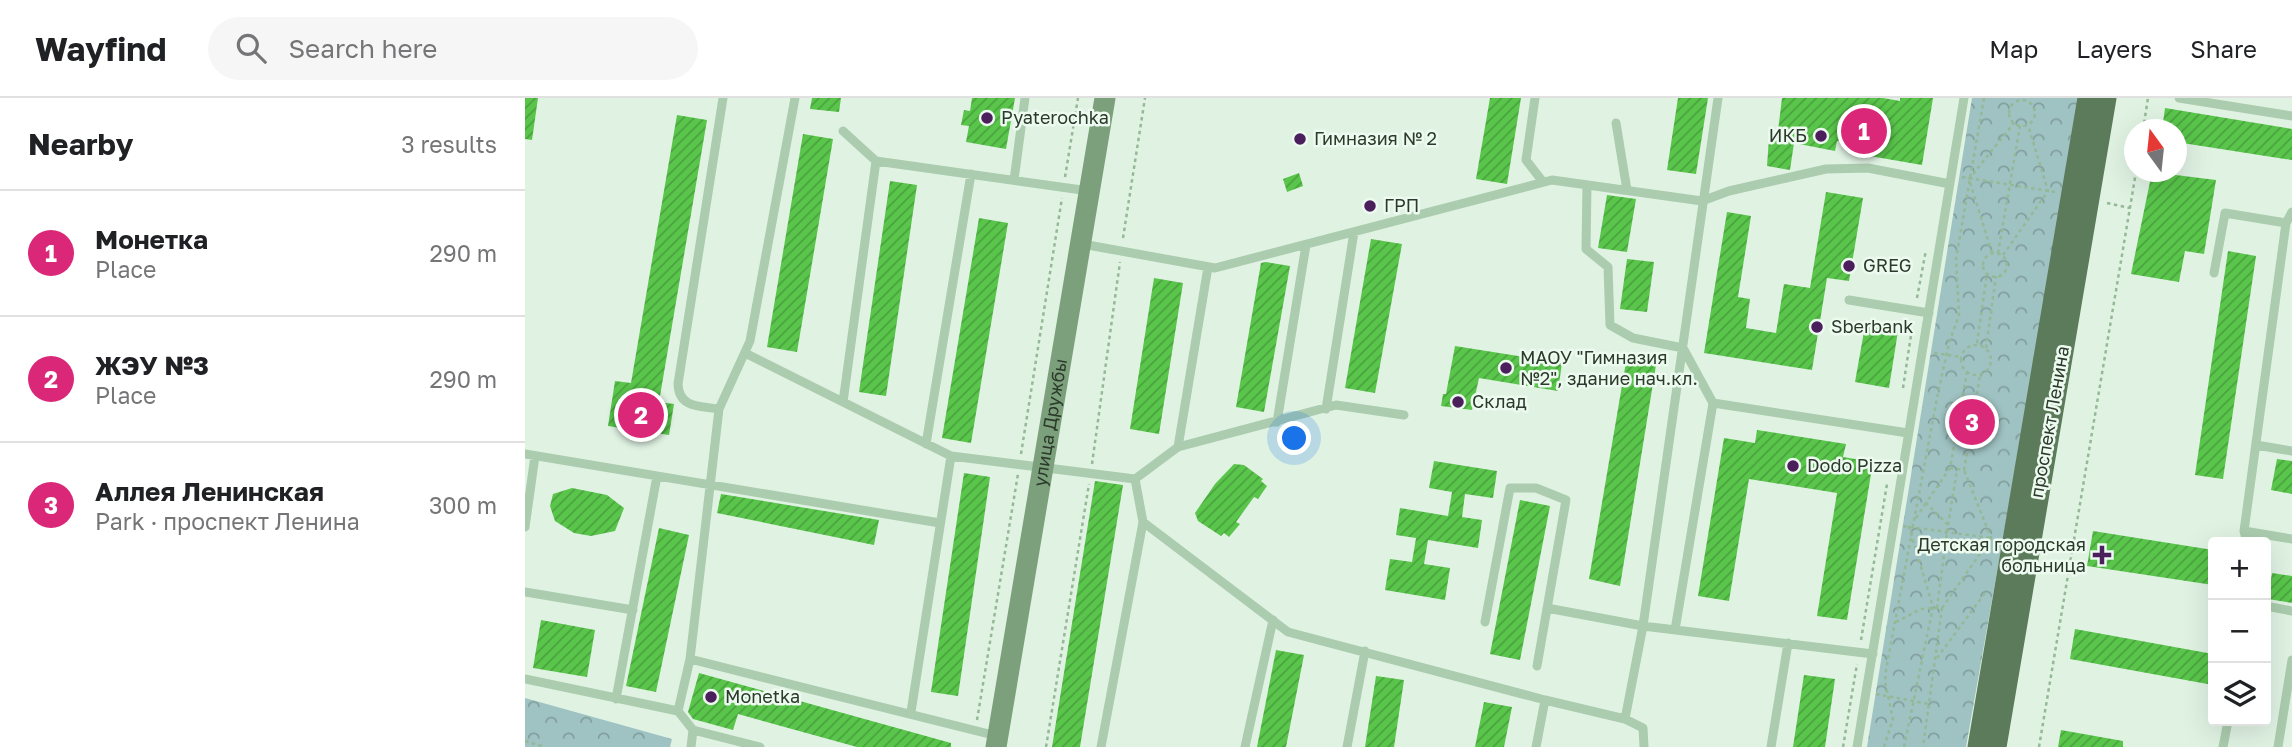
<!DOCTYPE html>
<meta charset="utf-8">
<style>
body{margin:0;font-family:"Golos Text",sans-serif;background:#f6f6f6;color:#202124}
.controls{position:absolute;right:21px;bottom:21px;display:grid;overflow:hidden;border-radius:7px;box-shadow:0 7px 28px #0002}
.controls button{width:63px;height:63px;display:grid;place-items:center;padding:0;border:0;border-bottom:2px solid #e0e0e0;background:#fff;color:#202124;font:35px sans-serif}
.compass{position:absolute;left:1599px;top:21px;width:63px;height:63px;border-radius:50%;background:#fff;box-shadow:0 7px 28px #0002;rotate:345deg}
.you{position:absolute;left:770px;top:341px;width:24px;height:24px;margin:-18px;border:5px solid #fff;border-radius:50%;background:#1a73e8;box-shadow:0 0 0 10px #1a73e833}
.badge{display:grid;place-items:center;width:46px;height:46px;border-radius:50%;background:#db2777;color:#fff;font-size:23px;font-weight:700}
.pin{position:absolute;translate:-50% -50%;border:4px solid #fff;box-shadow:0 2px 7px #0006}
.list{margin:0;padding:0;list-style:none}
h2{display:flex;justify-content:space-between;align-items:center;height:91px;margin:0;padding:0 28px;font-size:30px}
h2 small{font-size:23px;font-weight:400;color:#757577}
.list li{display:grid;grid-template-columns:46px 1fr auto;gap:21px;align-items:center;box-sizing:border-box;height:126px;padding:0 28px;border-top:2px solid #e0e0e0}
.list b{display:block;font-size:26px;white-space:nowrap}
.list p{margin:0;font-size:23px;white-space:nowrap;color:#757577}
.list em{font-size:23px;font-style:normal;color:#757577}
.icon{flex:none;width:38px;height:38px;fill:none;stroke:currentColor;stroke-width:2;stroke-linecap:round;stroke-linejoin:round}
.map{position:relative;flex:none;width:1767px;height:649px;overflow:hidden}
header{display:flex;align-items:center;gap:42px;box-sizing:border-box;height:98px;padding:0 35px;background:#fff;border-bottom:2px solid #e0e0e0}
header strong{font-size:33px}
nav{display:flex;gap:38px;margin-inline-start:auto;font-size:24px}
.search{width:490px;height:63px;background:#f6f6f6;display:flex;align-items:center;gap:18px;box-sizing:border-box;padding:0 24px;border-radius:38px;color:#757577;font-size:26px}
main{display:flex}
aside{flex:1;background:#fff}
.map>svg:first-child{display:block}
.park{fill:url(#park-crowns)}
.building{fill:url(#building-hatch)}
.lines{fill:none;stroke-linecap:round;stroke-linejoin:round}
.path{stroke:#95b897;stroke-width:2.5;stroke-dasharray:3.5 3.5;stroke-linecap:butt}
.lane{stroke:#abccae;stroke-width:9}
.secondary{stroke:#7ca07c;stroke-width:21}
.primary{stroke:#5c7b5b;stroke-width:21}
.poi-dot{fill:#4a1f5c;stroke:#ecfaef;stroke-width:2.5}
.labels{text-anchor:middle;stroke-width:5;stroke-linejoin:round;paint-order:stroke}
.poi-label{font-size:18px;fill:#2b3a2a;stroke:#ecfaef;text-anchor:start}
.street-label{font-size:18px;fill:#2b3a2a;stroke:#ecfaef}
</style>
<header>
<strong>Wayfind</strong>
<div class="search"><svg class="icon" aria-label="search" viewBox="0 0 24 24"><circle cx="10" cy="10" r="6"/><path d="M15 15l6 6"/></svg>Search here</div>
<nav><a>Map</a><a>Layers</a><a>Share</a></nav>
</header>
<main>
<aside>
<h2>Nearby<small>3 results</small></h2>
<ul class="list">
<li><span class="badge">1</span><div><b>Монетка</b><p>Place</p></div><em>290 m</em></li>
<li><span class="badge">2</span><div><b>ЖЭУ №3</b><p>Place</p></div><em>290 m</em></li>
<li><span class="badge">3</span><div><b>Аллея Ленинская</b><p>Park · проспект Ленина</p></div><em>300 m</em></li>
</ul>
</aside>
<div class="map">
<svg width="1767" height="649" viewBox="0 0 1767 649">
<defs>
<pattern id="park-crowns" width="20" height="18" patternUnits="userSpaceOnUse" patternTransform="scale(1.75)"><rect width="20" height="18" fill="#9fc3c2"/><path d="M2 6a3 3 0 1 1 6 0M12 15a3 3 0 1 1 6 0" fill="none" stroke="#829f9e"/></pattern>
<pattern id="building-hatch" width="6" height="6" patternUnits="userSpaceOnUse" patternTransform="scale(1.75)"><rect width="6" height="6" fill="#59c64b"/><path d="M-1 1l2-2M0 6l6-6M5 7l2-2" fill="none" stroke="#4aa23f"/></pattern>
</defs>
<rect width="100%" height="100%" fill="#e0f3e3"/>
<path class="park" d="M 1447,0 L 1556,0 L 1441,649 L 1342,649 Z
M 0,600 L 147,641 L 145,649 L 0,649 Z"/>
<path class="building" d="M 0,0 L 13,0 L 7,42 L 0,41 Z
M 287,0 L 316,0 L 314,14 L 285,11 Z
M 447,0 L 490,0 L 481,51 L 441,44 L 444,28 L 436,27 L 439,12 L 445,13 Z
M 965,0 L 996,0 L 982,86 L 951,81 Z
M 1153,0 L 1183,0 L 1171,76 L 1142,72 Z
M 1257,0 L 1358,0 L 1375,3 L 1375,0 L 1408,0 L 1397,67 L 1339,57 L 1340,47 L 1312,43 L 1310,53 L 1269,45 L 1265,72 L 1242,68 L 1244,40 L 1252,41 Z
M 1640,10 L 1767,31 L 1767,62 L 1651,44 L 1651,32 L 1637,32 Z
M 152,17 L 182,22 L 134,304 L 149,306 L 144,337 L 83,328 L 90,283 L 106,285 Z
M 278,36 L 308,41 L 272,254 L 242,249 Z
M 1627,74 L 1691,82 L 1679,156 L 1660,153 L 1654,184 L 1606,176 Z
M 774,75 L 778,88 L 762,94 L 758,81 Z
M 365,83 L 392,87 L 361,298 L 334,294 Z
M 1301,94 L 1338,100 L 1324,183 L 1302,180 L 1287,272 L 1179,255 L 1202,114 L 1226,118 L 1213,199 L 1225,201 L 1221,230 L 1251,235 L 1259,186 L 1285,190 Z
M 1082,97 L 1111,101 L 1102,154 L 1073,150 Z
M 454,120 L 483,125 L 446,345 L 417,340 Z
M 846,141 L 877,146 L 850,295 L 820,290 Z
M 1703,153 L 1731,158 L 1698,381 L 1670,377 Z
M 1102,161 L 1129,164 L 1122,214 L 1095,211 Z
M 741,164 L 765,168 L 739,314 L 711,309 L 736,165 Z
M 629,180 L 658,185 L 634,336 L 605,331 Z
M 1340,228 L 1373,233 L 1364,290 L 1330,284 Z
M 930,248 L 1037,265 L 1033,293 L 954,280 L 947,312 L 916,308 L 918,296 L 921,296 Z
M 1101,264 L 1131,267 L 1095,488 L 1064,481 Z
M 1232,332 L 1321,346 L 1318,359 L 1348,364 L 1322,522 L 1292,518 L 1312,395 L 1224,381 L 1204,503 L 1173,498 L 1199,340 L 1230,345 Z
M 1752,361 L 1767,363 L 1767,396 L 1746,392 Z
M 909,363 L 972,373 L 968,400 L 940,396 L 937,419 L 957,422 L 953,450 L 903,442 L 899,466 L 925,470 L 920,502 L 860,492 L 865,461 L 887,464 L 891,440 L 871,437 L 875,410 L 923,418 L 927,394 L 904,390 Z
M 709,366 L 719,367 L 738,381 L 736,383 L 742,388 L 733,401 L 729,399 L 711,424 L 715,426 L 704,439 L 699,435 L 696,438 L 673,423 L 670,415 L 690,386 Z
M 439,375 L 465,379 L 433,598 L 406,594 Z
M 570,383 L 598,387 L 555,649 L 527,649 Z
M 47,390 L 82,397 L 99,410 L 90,433 L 66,438 L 49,435 L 30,423 L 25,408 L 28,396 Z
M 196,396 L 354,422 L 349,447 L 192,415 Z
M 995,402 L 1025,408 L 995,562 L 965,556 Z
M 134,430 L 164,437 L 131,594 L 101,588 Z
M 1568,433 L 1688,452 L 1688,487 L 1562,468 Z
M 1747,475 L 1767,478 L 1767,505 L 1743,501 Z
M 16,522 L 70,532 L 62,579 L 8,570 Z
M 1550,531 L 1688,556 L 1688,587 L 1545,561 Z
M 751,552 L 779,557 L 761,649 L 732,649 Z
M 174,575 L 426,645 L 426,649 L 332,649 L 213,616 L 208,632 L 168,621 L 163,614 Z
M 1279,577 L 1310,581 L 1300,649 L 1268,649 Z
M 851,578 L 879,582 L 869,649 L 840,649 Z
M 959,604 L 987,609 L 979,649 L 950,649 Z
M 1536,632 L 1598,643 L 1598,649 L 1533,649 Z"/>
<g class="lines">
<path class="path" d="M1484 15a13 13 0 1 1 26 0a13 13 0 1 1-26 0Z
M 1618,32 L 1623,0
M 540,79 L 553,0
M 1437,79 L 1530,94
M 1582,105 L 1605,110
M 598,140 L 620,0
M1458 167a12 12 0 1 1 24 0a12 12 0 1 1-24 0Z
M 1467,155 L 1444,81 L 1489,25
M 1473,155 L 1495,28
M 1478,157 L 1523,93 L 1503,27
M 1392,200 L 1401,152
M 1452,245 L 1462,176
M1436 262a15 15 0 1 1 30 0a15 15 0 1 1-30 0Z
M 1461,250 L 1471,178
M 1409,255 L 1436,259
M 1378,290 L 1388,224
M 496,356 L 537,100
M 567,366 L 595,164
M 1425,370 L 1439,372 L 1455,277
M 1391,420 L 1401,405
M 1423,427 L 1432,372
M 1378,428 L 1465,440
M 1522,450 L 1546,454
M 1412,510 L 1423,427 L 1401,405 L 1425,370 L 1442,274
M 1417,510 L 1466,440 L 1439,372
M 1371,524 L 1396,511 L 1417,510 L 1398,649
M 1336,542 L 1362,386
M 1412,560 L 1460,495
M 1351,596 L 1404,606
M 452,622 L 493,376
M 0,643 L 20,649
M 521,649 L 564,386
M 1318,649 L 1332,566
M 1359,649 L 1368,621 L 1360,584 L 1361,572 L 1412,300 L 1424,245 L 1434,217 L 1431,161 L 1459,0
M 1379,649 L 1408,509 L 1384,429 L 1387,425
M 1514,649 L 1611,74"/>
<path class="lane" d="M 1010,0 L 1001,62 L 1018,84
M 1654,0 L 1767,18
M 1091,25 L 1102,92
M 318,33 L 351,63 L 564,93
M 489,82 L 500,0
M 1062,87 L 1061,151 L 1083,169 L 1085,227 L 1108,240 L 1158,250 L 1188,305 L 1383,335
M 557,146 L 690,170 L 1027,82 L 1177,103 L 1204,93 L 1301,71 L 1343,70 L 1425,86
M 1689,175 L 1700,115 L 1761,125
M 1324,202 L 1404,215
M 220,255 L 426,358
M 318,304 L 351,63
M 194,311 C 174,308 154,310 153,286 L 198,0
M 801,311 L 829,134
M 752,324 L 781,147
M 401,346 L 446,76
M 1731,347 L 1767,353
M 653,349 L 683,169
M 0,356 L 415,425
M 610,381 L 653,349 L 811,307 L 879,317
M 0,429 L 10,358
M 1719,433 L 1767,441
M 1722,444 L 1719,433 L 1761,125 L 1767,114
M 0,494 L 108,512
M 1741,508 L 1767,513
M 1022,510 L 1118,528 L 1193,0
M 960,524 L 985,390 L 1011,390 L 1041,402 L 1012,568
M 1150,532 L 1188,305
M 165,561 L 472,638
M 0,581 L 153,613
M 91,601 L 132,378
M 1020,602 L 1100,621 L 1118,528 L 1348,556
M 386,614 L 426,358 L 610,381 L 618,424 L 763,534 L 1020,602 L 1011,649
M 1100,621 L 1118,630 L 1119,649
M 168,632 L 235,649
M 166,649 L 168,632 L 153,613 L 165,561 L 194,311 L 225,243 L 270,0
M 576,649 L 618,424
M 720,649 L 748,522
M 822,649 L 840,553
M 1246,649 L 1263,545
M 1332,649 L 1439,0
M 1698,649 L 1703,623
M 1753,649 L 1767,562"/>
<path class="secondary" id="s1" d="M 471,649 L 580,0"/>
<path class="primary" d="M 1453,649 L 1563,0
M 1471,649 L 1581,0"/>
</g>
<g class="poi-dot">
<circle cx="462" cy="20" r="7"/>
<circle cx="1296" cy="38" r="7"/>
<circle cx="775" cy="41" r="7"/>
<circle cx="845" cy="108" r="7"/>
<circle cx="1324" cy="168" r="7"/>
<circle cx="1292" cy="229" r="7"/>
<circle cx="981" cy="270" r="7"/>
<circle cx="933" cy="304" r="7"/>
<circle cx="1268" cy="368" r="7"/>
<path d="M1573.5 446.5h7v7h7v7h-7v7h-7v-7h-7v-7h7z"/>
<circle cx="186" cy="599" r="7"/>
</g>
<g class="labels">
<g class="poi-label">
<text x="476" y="26">Pyaterochka</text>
<text x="1282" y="44" text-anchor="end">ИКБ</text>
<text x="789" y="47">Гимназия № 2</text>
<text x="859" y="114">ГРП</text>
<text x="1338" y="174">GREG</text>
<text x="1306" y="235">Sberbank</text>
<text x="995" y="266">МАОУ "Гимназия<tspan x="995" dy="21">№2", здание нач.кл.</tspan></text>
<text x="947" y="310">Склад</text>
<text x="1282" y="374">Dodo Pizza</text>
<text x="1561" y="453" text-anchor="end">Детская городская<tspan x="1561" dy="21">больница</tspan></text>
<text x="200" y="605">Monetka</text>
</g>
<g class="street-label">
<text dy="6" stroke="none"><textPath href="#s1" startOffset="329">улица Дружбы</textPath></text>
<text transform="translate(1525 324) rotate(-80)" y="6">проспект Ленина</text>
</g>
</g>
</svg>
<div class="controls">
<button>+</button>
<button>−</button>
<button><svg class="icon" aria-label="layers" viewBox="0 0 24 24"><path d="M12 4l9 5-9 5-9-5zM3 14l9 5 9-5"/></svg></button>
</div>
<svg class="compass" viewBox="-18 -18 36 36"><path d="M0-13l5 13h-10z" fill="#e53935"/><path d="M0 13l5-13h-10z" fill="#757577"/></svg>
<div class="you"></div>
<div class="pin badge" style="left:1339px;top:33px">1</div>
<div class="pin badge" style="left:116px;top:317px">2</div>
<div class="pin badge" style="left:1447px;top:324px">3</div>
</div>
</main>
